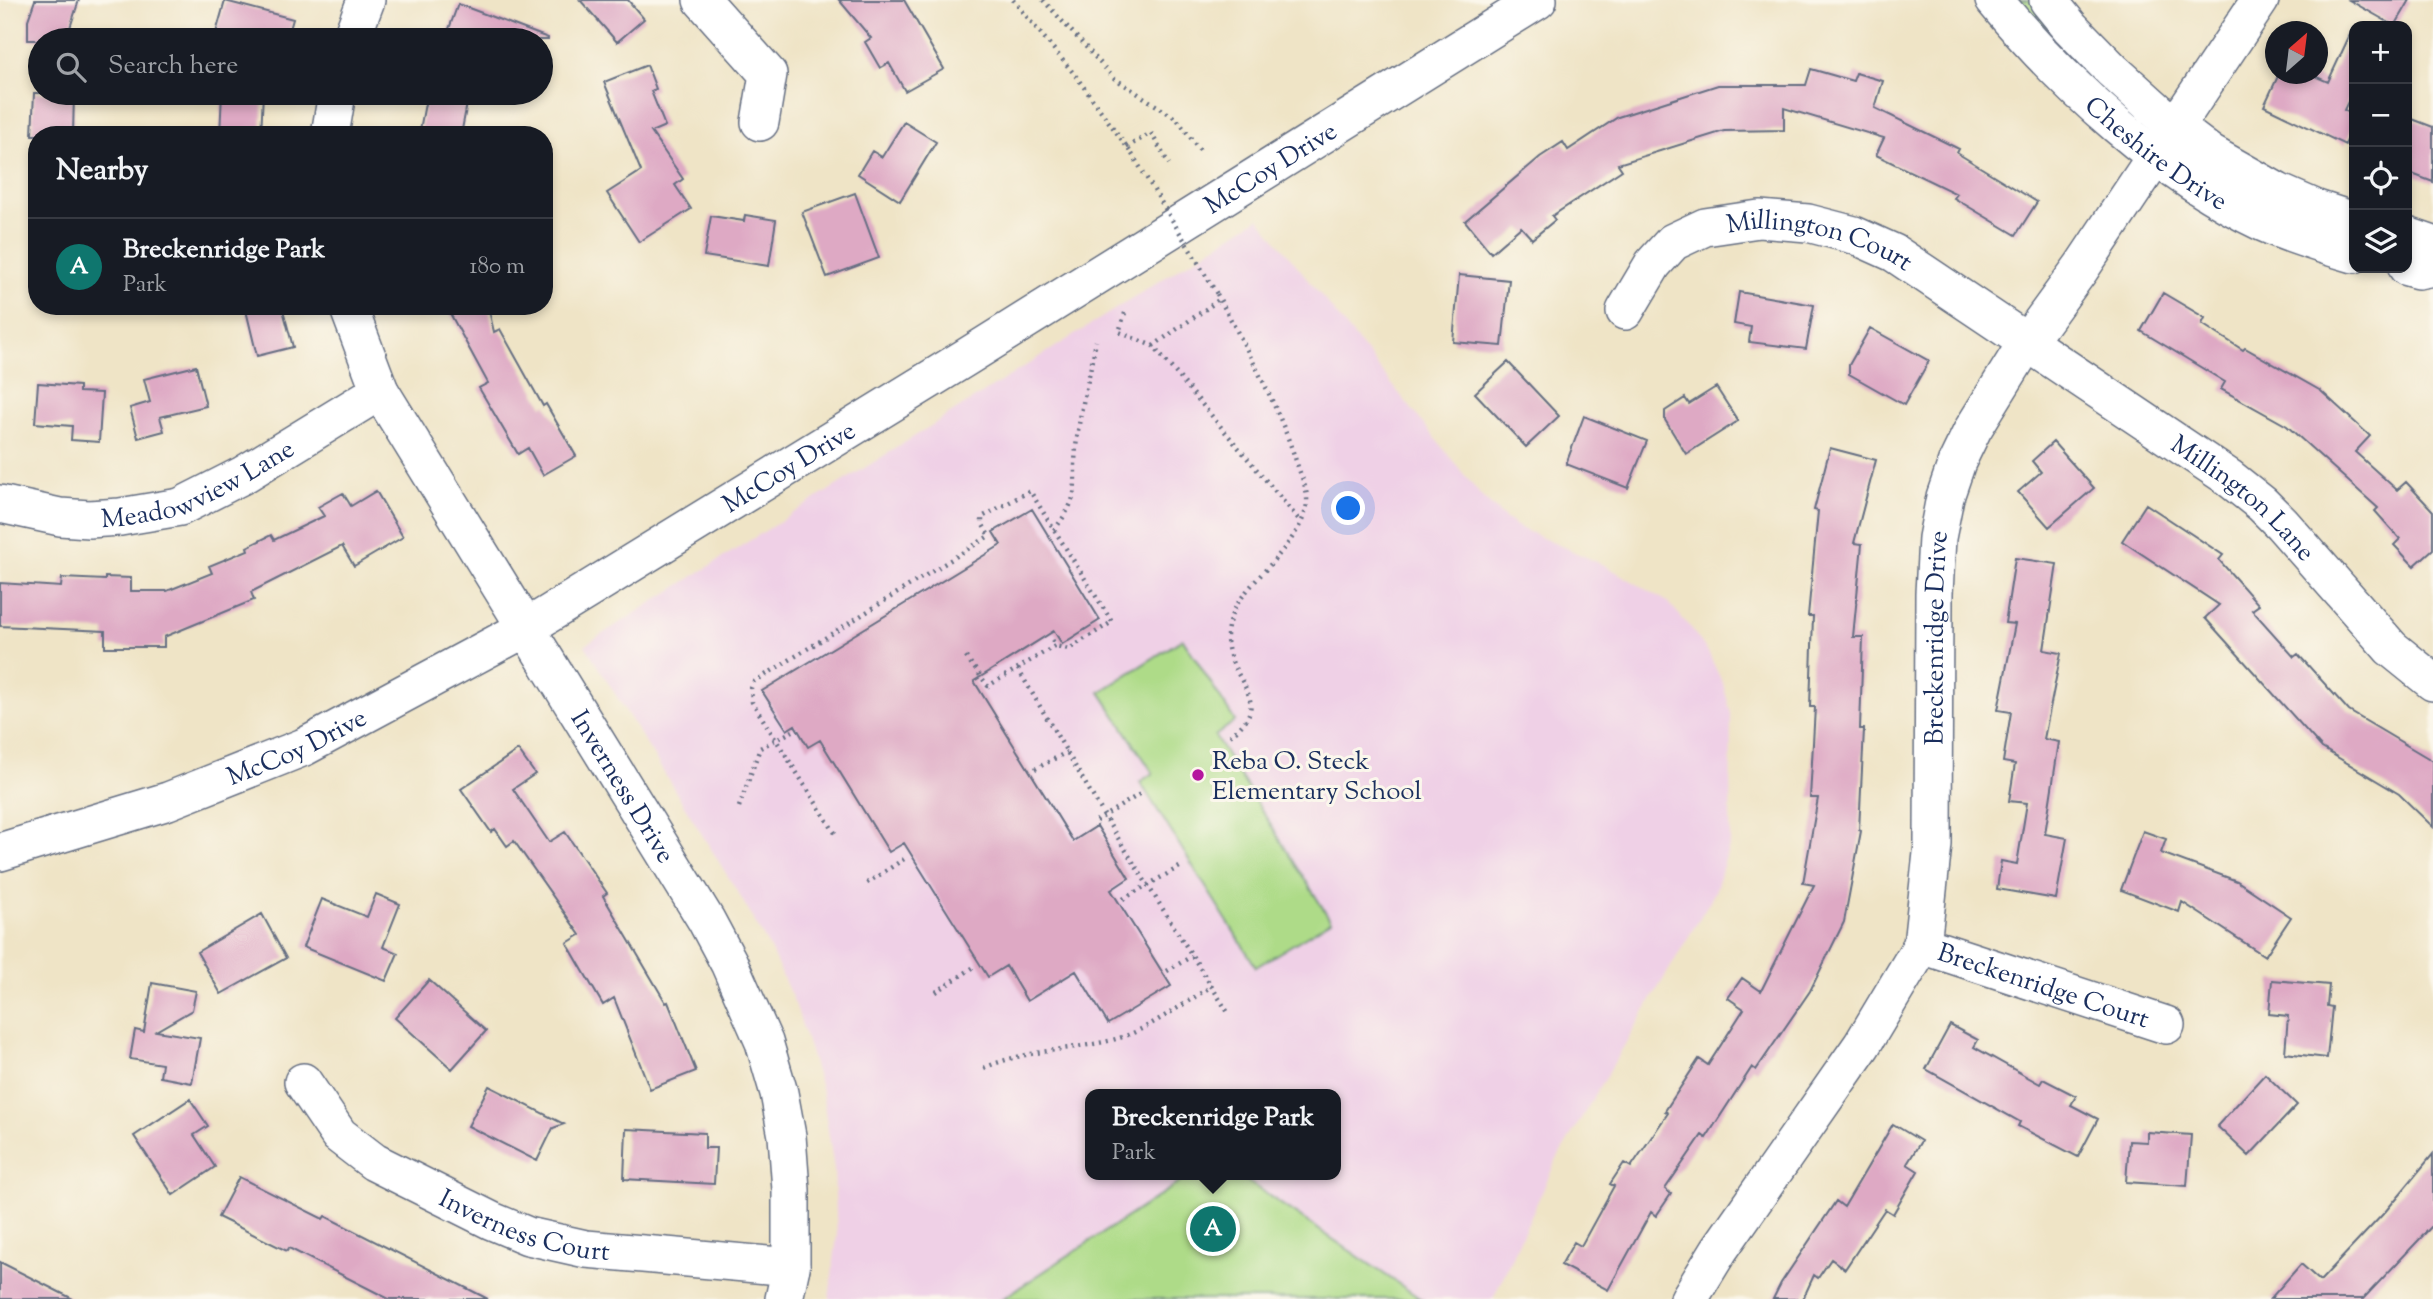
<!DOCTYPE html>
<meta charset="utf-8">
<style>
body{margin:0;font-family:"Sorts Mill Goudy",serif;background:#20242c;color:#f1f3f6}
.controls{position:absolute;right:21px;top:21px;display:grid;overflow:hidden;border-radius:14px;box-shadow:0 4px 10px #0003}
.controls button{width:63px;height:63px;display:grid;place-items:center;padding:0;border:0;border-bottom:2px solid #363941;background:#171b24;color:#f1f3f6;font:35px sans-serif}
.compass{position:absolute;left:2265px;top:21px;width:63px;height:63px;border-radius:50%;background:#171b24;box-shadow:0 4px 10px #0003;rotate:28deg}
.you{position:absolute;left:1349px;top:509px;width:24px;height:24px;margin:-18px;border:5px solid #fff;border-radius:50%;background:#1a73e8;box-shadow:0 0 0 10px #1a73e833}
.badge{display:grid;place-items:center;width:46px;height:46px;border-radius:50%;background:#0f766e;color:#fff;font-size:23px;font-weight:700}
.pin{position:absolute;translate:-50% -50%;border:4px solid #fff;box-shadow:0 2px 7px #0006}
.popup{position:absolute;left:1085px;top:1089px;width:256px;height:91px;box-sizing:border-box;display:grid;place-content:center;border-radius:14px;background:#171b24;filter:drop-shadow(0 2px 5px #0005);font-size:23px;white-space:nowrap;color:#9ea1a6}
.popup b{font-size:26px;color:#f1f3f6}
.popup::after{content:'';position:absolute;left:50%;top:100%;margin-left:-14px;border:14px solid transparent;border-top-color:#171b24}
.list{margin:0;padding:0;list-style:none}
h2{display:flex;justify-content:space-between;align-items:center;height:91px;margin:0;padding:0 28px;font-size:30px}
h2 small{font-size:23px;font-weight:400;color:#9ea1a6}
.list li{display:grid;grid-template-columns:46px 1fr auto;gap:21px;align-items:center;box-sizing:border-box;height:98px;padding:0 28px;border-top:2px solid #363941}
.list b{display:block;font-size:26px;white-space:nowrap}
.list p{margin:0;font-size:23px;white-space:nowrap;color:#9ea1a6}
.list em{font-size:23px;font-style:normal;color:#9ea1a6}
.icon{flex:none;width:38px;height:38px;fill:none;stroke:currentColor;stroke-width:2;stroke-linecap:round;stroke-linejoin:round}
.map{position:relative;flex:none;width:2433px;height:1299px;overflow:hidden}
.search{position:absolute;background:#171b24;box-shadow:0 4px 10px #0003;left:28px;top:28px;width:525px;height:77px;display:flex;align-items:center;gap:18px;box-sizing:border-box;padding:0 24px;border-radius:38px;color:#9ea1a6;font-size:26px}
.panel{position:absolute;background:#171b24;box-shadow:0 4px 10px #0003;left:28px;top:126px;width:525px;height:189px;border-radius:28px}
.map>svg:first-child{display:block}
.built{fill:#efd0e6}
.green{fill:#aedb88;stroke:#648573;stroke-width:2}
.building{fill:#dea9c4}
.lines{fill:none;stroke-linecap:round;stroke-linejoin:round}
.minor-casing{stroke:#656e82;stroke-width:40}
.path{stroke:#656e82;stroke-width:4.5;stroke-dasharray:2 5;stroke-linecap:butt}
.minor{stroke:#fff;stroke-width:37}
.path-bridge{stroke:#656e82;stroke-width:4.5;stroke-dasharray:2 5;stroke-linecap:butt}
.poi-dot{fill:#b5179e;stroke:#fbf7ec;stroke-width:2.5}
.labels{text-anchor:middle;stroke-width:6;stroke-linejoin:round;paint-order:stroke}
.street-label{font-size:26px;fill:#1b2f5e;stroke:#fbf7ec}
.poi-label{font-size:26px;fill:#1b2f5e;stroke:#fbf7ec;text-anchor:start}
</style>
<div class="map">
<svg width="2433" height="1299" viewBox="0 0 2433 1299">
<rect width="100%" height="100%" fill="#fbf7ec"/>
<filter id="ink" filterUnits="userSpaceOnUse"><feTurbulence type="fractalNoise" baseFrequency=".0143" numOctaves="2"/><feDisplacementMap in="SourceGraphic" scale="14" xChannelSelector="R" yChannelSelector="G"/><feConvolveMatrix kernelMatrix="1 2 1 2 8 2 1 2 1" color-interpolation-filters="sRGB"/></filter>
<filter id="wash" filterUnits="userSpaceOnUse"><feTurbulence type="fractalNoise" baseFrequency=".00686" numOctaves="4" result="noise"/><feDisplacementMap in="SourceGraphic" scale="28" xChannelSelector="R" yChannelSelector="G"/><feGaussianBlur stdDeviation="1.57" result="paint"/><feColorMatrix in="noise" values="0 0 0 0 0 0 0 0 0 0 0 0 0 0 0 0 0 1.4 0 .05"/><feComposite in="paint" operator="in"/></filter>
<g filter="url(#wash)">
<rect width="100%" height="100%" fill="#efe4c6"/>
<path class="built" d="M 1259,218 L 1482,497 L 1506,519 L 1520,528 L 1606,566 L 1668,602 L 1690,627 L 1708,652 L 1723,684 L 1731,713 L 1730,843 L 1715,892 L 1556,1161 L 1493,1299 L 1421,1299 L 1238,1175 L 1336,1175 L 1336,1094 L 1090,1094 L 1090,1175 L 1191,1175 L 1002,1299 L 829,1299 L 837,1236 L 834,1169 L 822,1091 L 796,1006 L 770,949 L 740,896 L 585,645 Z"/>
<path class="green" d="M 2007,0 L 2031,0 L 2114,93 L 2109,97 Z
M 1183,639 L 1235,721 L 1215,736 L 1331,921 L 1256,967 L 1140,782 L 1153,773 L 1100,692 Z
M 1191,1175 L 1238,1175 L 1421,1299 L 1002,1299 Z"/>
<g id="blocks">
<path class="building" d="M 35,0 L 79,0 L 66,40 L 28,40 L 28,20 Z
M 580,0 L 628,0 L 644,19 L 617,42 Z
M 839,0 L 904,0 L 944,69 L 905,91 L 889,63 L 880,68 L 865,42 L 871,38 Z
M 2349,0 L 2410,0 L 2395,26 Z
M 225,1 L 293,19 L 287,40 L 214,40 Z
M 458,4 L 548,38 L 548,40 L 445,40 Z
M 2354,26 L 2354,89 L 2344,110 L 2354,115 L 2354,124 L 2345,145 L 2264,106 L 2279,74 L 2310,74 L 2328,82 Z
M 647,65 L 656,89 L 651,91 L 665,126 L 651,132 L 683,179 L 675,185 L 691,209 L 639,242 L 607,193 L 641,171 L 604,82 Z
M 1811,69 L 1853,81 L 1856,73 L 1883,81 L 1875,108 L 1959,149 L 1957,153 L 2037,202 L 2016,235 L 1954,198 L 1957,194 L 1876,155 L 1884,138 L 1784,108 L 1784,130 L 1724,131 L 1618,164 L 1622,170 L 1552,216 L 1555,220 L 1532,239 L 1521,227 L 1491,253 L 1465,221 L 1540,157 L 1563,142 L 1568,150 L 1618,117 L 1718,85 L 1806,85 Z
M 34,93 L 74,93 L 73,135 L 32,135 Z
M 222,93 L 263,93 L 261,135 L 220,135 Z
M 427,93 L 469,93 L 461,135 L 419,135 Z
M 2407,117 L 2433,127 L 2433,182 L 2407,172 Z
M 904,122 L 936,142 L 900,201 L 858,174 L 872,151 L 882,157 Z
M 855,193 L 879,258 L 827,277 L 802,212 Z
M 745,215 L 776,220 L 769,266 L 704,256 L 711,216 L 744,221 Z
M 1459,275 L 1509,280 L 1502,346 L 1453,342 Z
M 1739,292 L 1814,305 L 1806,349 L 1749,342 L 1751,327 L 1734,324 Z
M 2163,293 L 2205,318 L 2202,324 L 2243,350 L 2245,348 L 2321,391 L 2370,436 L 2355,452 L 2397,490 L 2406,482 L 2433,511 L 2433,549 L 2414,566 L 2394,545 L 2400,539 L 2375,511 L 2378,508 L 2287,426 L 2221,389 L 2225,382 L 2141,331 Z
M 245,306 L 282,306 L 293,347 L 257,356 Z
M 446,306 L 488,306 L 494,332 L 500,329 L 543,406 L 546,404 L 576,456 L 543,475 L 528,448 L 518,454 L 479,388 L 488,383 Z
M 1870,328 L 1929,361 L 1904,405 L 1849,374 L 1849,365 Z
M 1508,362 L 1559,416 L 1526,447 L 1475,393 Z
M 196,366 L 206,406 L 160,417 L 164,431 L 138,438 L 130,408 L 150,402 L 144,379 Z
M 38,383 L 79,386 L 79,392 L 102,393 L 99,442 L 71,440 L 72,426 L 35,423 Z
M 1716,387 L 1738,421 L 1686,454 L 1665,420 L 1665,411 L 1685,398 L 1689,404 Z
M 1584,416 L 1647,441 L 1628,488 L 1566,464 Z
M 2053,442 L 2094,488 L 2049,527 L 2018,492 L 2041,472 L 2032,461 Z
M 1830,448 L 1876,460 L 1854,543 L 1862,544 L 1853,637 L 1863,637 L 1860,729 L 1864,729 L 1859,830 L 1861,831 L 1844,922 L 1810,991 L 1756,1070 L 1752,1067 L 1706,1138 L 1702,1135 L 1665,1189 L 1671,1194 L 1656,1216 L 1651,1212 L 1608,1290 L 1561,1265 L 1574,1242 L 1581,1246 L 1614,1186 L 1610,1184 L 1624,1163 L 1631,1167 L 1668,1113 L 1665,1111 L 1699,1059 L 1708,1065 L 1744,1009 L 1728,998 L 1742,978 L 1761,991 L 1814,885 L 1803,883 L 1818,798 L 1810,798 L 1815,707 L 1810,707 L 1813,616 L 1808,616 L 1818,511 L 1814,510 Z
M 376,491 L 403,537 L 354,566 L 342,546 L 251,592 L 254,600 L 164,637 L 164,647 L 105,647 L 105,631 L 0,626 L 0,583 L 61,587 L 62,578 L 105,580 L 105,577 L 131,578 L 131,591 L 167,591 L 212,573 L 209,566 L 248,550 L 247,547 L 271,535 L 274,540 L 324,516 L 318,507 L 343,493 L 351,506 Z
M 2146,504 L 2223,555 L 2219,560 L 2259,605 L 2252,610 L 2294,657 L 2298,654 L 2349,711 L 2433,761 L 2433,827 L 2399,794 L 2322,748 L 2205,618 L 2219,605 L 2122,541 Z
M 1032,509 L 1100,620 L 1062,644 L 1054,631 L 974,681 L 1073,841 L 1097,826 L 1129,878 L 1111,890 L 1171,986 L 1108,1024 L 1076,971 L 1027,1001 L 1006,966 L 988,977 L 904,843 L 889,852 L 820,740 L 808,747 L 795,725 L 787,730 L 762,691 L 1001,545 L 993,532 Z
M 2015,558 L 2057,564 L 2044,650 L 2061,653 L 2044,739 L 2059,742 L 2045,834 L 2067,838 L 2056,899 L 1997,889 L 2001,861 L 2017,864 L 2027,803 L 2009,801 L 2015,764 L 2003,762 L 2011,712 L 1998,710 L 2015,624 L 2005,623 Z
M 518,750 L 535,774 L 513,789 L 549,842 L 565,832 L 607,893 L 603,896 L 666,1003 L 668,1002 L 696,1071 L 650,1089 L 614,998 L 603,1005 L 567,943 L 580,935 L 514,841 L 507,846 L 495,829 L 491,832 L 461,789 Z
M 2143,831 L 2166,839 L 2161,853 L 2237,881 L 2291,917 L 2265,956 L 2182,902 L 2179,912 L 2121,890 Z
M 376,894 L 400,904 L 383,947 L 398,953 L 386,981 L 303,947 L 322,899 L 367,917 Z
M 262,914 L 286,958 L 221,994 L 197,952 Z
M 429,980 L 486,1031 L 452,1069 L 395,1018 Z
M 2272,980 L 2329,985 L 2327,1006 L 2332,1007 L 2327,1058 L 2285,1053 L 2288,1016 L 2269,1014 Z
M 152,983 L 196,991 L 192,1010 L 156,1031 L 200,1038 L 192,1083 L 160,1077 L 162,1064 L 130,1059 L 135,1030 L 144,1032 Z
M 1950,1025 L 1978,1040 L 1974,1047 L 2040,1084 L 2043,1079 L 2076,1096 L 2071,1105 L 2098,1119 L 2078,1157 L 2018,1126 L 2020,1122 L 1926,1069 Z
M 2265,1074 L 2297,1105 L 2249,1156 L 2217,1126 Z
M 489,1086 L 564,1124 L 553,1128 L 537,1161 L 468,1126 Z
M 190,1099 L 208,1126 L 194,1135 L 215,1167 L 173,1195 L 134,1136 Z
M 1893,1124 L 1921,1141 L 1907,1164 L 1918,1171 L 1893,1214 L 1885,1209 L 1845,1269 L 1831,1259 L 1818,1278 L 1814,1275 L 1803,1299 L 1773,1299 L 1781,1283 L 1836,1201 L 1844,1207 Z
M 626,1129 L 705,1133 L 705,1148 L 716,1148 L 714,1184 L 624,1179 Z
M 2147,1132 L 2191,1135 L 2187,1186 L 2126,1182 L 2129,1141 L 2147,1142 Z
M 2433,1154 L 2433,1225 L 2363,1299 L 2270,1299 L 2301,1264 L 2320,1281 L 2385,1212 Z
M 239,1177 L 323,1219 L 325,1216 L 488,1299 L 389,1299 L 289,1248 L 287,1251 L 218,1217 Z
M 0,1262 L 73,1299 L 0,1299 Z"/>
</g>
</g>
<g filter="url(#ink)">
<use href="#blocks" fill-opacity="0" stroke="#656e82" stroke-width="2"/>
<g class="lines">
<defs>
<g id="minor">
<path d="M 702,0 L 768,74 L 760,122"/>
<path id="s1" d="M 1994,0 C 2063,84 2165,177 2264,223 C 2293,236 2323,245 2354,254"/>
<path d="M 2048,0 L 2070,27 L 2112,70 L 2174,126 L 2211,154 L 2278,192 L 2317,209 L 2354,221"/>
<path d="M 351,40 L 366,0"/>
<path d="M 330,135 L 337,93"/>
<path d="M 2407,236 L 2433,245"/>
<path d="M 2407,267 L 2418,270 L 2433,267"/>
<path id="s2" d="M 348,306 L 380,391 L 706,920 L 729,963 L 764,1042 L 779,1093 L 787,1136 L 791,1190 L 791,1267 L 784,1299"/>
<path id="s3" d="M 1625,311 L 1653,264 L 1673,242 L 1705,227 L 1759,219 L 1808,223 L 1854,235 L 1894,253 L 2228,477 L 2262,504 L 2282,524 L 2391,648 L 2433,682"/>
<path id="s4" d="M 0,504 L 60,517 L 89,519 L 120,517 L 180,507 L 243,475 L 380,391"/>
<path id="s5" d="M 0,852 L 168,801 L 304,747 L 526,628 L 965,358 L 1538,0"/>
<path id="s6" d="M 1922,945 L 2166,1025"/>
<path id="s7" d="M 303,1082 L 339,1135 L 374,1162 L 492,1221 L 528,1236 L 586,1249 L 791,1267"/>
<path id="s8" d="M 1689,1299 L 1719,1250 L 1862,1045 L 1922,945 L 1933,844 L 1934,593 L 1937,538 L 1945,497 L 1957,462 L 1973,429 L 2027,342 L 2081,268 L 2260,0"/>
</g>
</defs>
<use href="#minor" class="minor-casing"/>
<path class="path" d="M 1013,0 L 1075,75 L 1132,154
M 1043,0 L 1114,78 L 1177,119 L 1201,152
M 1127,147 L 1151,133 L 1169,164
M 1217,294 C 1247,350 1279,406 1298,467 C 1302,478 1308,491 1307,503 C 1305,523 1289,543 1276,558 C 1257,581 1227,605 1227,637 C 1227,683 1280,700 1227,738
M 1125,313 L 1119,332 L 1153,346 L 1301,522
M 1153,346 L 1220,299
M 1054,530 C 1083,493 1072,489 1076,448 C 1079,412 1090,376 1096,341
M 966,657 L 988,686 L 1055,646 L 1052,639
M 1018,669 L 1111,827 L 1229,1014
M 1035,769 L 1067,752
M 739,807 L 760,748 L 793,731
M 1096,821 L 1140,794
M 835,833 L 752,702 L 751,688 L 754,682 L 989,536 L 982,523 L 982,517 L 1030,491 L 1112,622 L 1069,649 L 1055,646
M 867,883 L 904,859
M 1123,899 L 1183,865
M 1167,971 L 1192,956
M 936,992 L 974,967
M 984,1068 C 1026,1049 1072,1051 1116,1039 C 1144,1032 1186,1002 1212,986"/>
<use href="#minor" class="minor"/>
<path class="path-bridge" d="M 1132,154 L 1217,294"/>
</g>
</g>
<circle class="poi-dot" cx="1198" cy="775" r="7"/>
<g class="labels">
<g class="street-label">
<text dy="9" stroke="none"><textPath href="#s1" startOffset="224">Cheshire Drive</textPath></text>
<text dy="9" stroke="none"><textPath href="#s5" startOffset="1449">McCoy Drive</textPath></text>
<text dy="9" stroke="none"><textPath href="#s3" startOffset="238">Millington Court</textPath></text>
<text dy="9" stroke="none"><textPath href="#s5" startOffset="882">McCoy Drive</textPath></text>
<text dy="9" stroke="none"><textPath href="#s4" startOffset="206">Meadowview Lane</textPath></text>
<text dy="9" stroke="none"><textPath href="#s3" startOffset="742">Millington Lane</textPath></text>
<text dy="9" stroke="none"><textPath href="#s8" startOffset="732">Breckenridge Drive</textPath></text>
<text dy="9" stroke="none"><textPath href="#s5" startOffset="315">McCoy Drive</textPath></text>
<text dy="9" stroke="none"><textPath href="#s2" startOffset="555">Inverness Drive</textPath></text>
<text dy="9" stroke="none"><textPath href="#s6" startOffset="128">Breckenridge Court</textPath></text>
<text dy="9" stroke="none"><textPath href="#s7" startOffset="273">Inverness Court</textPath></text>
</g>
<g class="poi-label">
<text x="1212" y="769">Reba O. Steck<tspan x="1212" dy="30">Elementary School</tspan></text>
</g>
</g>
</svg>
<div class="controls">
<button>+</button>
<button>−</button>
<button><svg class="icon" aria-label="locate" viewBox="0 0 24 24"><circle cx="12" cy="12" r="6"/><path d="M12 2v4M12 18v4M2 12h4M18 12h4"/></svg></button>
<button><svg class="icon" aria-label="layers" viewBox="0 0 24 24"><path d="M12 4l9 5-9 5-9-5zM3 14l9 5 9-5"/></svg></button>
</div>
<svg class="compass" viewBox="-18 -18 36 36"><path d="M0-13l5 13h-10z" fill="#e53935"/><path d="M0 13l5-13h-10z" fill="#9ea1a6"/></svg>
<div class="you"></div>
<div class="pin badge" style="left:1213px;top:1229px">A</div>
<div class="popup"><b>Breckenridge Park</b>Park</div>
<div class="search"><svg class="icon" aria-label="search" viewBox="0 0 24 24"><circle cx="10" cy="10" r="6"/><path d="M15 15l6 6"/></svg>Search here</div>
<section class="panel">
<h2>Nearby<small></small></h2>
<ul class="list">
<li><span class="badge">A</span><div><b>Breckenridge Park</b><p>Park</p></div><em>180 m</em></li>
</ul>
</section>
</div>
